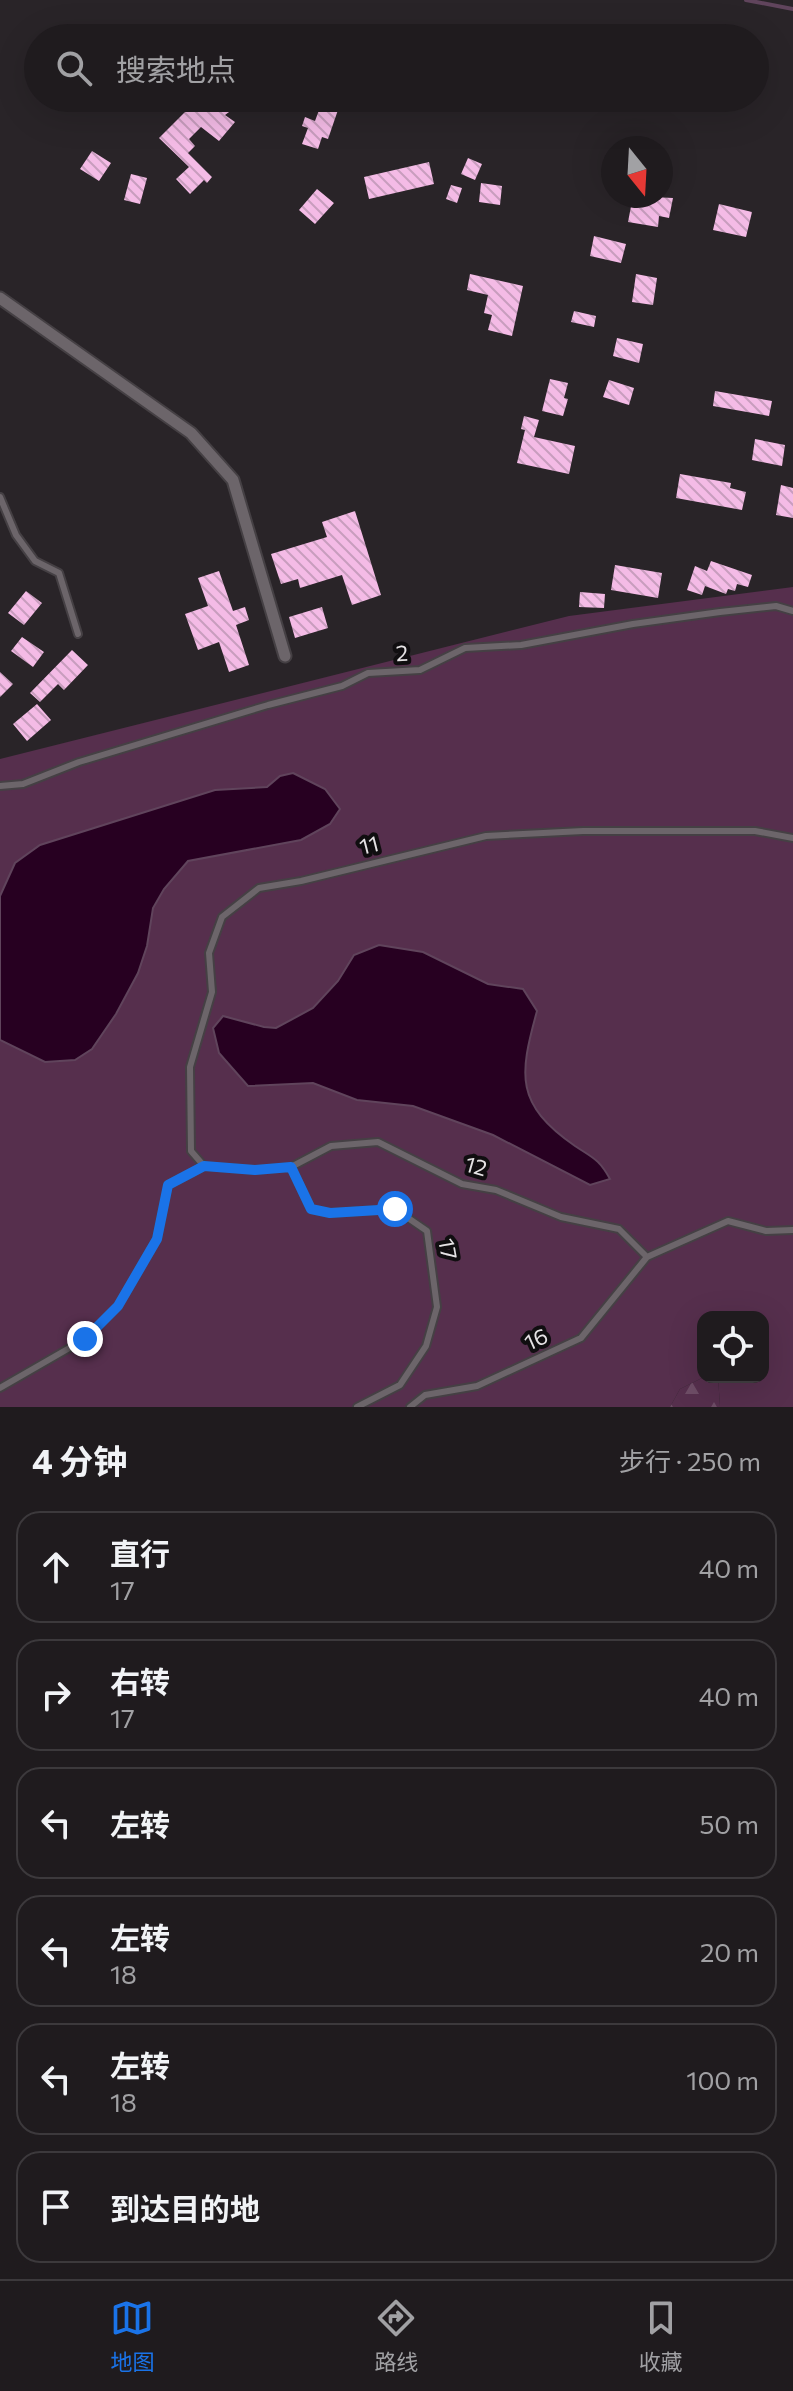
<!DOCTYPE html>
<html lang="zh">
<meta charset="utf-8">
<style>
body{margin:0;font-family:Commissioner,"Noto Sans SC",sans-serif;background:#2c282b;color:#f1f3f6}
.controls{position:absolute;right:24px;bottom:24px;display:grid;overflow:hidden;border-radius:16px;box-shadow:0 8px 32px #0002}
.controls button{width:72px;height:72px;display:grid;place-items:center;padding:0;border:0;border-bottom:2px solid #3c393c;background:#1f1b1e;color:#f1f3f6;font:40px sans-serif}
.compass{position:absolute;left:601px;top:136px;width:72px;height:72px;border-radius:50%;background:#1f1b1e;box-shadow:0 8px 32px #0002;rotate:162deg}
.stop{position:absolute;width:24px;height:24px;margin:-18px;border:6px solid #1a73e8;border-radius:50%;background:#fff}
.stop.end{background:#1a73e8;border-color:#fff;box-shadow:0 2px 8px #0008}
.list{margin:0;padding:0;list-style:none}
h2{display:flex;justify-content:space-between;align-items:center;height:104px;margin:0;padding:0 32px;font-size:34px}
h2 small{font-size:26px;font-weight:400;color:#a1a1a4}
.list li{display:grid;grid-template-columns:52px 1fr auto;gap:24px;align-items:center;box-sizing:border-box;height:112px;margin:0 16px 16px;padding:0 16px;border:2px solid #3c393c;border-radius:24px}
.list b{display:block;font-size:30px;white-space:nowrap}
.list p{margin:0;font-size:26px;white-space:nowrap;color:#a1a1a4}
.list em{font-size:26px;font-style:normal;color:#a1a1a4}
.icon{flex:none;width:44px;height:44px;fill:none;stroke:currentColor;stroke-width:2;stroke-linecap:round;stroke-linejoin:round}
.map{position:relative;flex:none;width:793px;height:1407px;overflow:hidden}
.search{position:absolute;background:#1f1b1e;box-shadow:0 8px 32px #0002;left:24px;right:24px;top:24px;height:88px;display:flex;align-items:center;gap:20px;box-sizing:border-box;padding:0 28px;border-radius:44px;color:#a1a1a4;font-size:30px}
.sheet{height:872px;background:#1f1b1e}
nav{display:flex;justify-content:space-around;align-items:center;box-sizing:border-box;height:112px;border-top:2px solid #3c393c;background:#1f1b1e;font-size:22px;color:#a1a1a4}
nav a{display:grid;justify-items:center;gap:4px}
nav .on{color:#1a73e8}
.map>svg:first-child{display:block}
.grass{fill:#562f4d}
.forest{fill:url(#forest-firs)}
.water{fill:#270021;stroke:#60445c;stroke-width:2}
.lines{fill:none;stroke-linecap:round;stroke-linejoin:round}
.stream{stroke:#60445c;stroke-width:4}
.building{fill:url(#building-back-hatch)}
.lane-casing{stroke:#454044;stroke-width:10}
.street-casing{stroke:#454044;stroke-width:15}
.lane{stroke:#6c656a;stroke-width:6}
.street{stroke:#6c656a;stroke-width:11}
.route{stroke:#1a73e8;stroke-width:10}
.labels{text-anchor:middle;stroke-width:8;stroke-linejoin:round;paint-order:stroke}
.street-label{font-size:22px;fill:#e6e3e5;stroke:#100e10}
</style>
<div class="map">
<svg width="793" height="1407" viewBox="0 0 793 1407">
<defs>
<pattern id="forest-firs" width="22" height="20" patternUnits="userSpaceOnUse" patternTransform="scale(2)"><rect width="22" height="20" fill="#562f4d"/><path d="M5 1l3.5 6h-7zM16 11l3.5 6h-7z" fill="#6e4d66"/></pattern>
<pattern id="building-back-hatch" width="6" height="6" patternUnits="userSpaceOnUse" patternTransform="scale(2)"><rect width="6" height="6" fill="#f4bbe6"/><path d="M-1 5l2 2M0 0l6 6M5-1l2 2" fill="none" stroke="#c89dbe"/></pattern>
</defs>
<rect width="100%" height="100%" fill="#292428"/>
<path class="grass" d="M 793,587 L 793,1407 L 720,1407 L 718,1377 L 763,1377 L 763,1317 L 703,1317 L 704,1377 L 680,1389 L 670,1407 L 0,1407 L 0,759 L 569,616 Z"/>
<path class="forest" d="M 704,1377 L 718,1377 L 720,1407 L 670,1407 L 680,1389 Z"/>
<path class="water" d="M 293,773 L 325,789 L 340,809 L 330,824 L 301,840 L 188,861 L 164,889 L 153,908 L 147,946 L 138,973 L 116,1014 L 92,1049 L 75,1060 L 45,1062 L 0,1040 L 0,896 L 15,863 L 40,845 L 215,790 L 267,787 L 280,776 Z
M 379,945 L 423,952 L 488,984 L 523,989 L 537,1011 C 519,1076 515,1104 575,1146 C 593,1158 599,1159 610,1179 L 590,1185 L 493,1135 L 413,1106 L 357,1100 L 313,1083 L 248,1086 L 219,1053 L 213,1028 L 223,1016 L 264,1027 L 276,1028 L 313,1008 L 338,981 L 354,955 Z"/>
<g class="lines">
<path class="stream" d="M 746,0 L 793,9"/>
</g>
<path class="building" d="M 213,98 L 248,98 L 225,115 L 235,122 L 219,141 L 201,127 L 189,139 L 195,146 L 188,153 L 212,177 L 207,183 L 204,180 L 190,194 L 176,179 L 189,167 L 159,138 L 192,105 L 198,111 Z
M 322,102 L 339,107 L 328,139 L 322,137 L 318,149 L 302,144 L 308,128 L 302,126 L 305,117 L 315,121 Z
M 92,151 L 111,163 L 99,181 L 80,169 Z
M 468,158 L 482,164 L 475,180 L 461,174 Z
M 429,162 L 434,184 L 369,199 L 364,177 Z
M 131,174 L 147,178 L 140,204 L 124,200 Z
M 481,183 L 502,186 L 500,205 L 479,202 Z
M 451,185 L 462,188 L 457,203 L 446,199 Z
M 317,189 L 334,203 L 315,224 L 299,210 Z
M 633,196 L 673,198 L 669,218 L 659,216 L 658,227 L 628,222 Z
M 719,204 L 752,212 L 746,237 L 713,230 Z
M 594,236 L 626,244 L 621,263 L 590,256 Z
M 470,274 L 523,286 L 512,336 L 488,330 L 492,315 L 484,313 L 488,295 L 467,290 Z
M 636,274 L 657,278 L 653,305 L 632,302 Z
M 574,311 L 596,316 L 594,327 L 571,322 Z
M 617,338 L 643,344 L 639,363 L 613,356 Z
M 550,379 L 568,383 L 564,398 L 568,399 L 563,416 L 542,411 Z
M 609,380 L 634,388 L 629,405 L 603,397 Z
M 715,391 L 772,401 L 769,416 L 713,406 Z
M 524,416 L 539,420 L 534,437 L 575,446 L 569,474 L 517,463 L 525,430 L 521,429 Z
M 755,439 L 785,445 L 782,466 L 752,460 Z
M 680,474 L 731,483 L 730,488 L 746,492 L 742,510 L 676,498 Z
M 781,485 L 793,488 L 793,518 L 776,515 Z
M 355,511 L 381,595 L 352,605 L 342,575 L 300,588 L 298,579 L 281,584 L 271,554 L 327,537 L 322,522 Z
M 711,561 L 752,575 L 748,587 L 737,584 L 735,591 L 728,589 L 726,594 L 705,586 L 702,595 L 687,590 L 695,566 L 707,571 Z
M 615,565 L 662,573 L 658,598 L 611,590 Z
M 219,571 L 233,611 L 245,607 L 249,620 L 236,625 L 249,665 L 229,672 L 219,642 L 198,650 L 185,614 L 208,606 L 198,578 Z
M 26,591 L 42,603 L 24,625 L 8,613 Z
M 580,592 L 605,594 L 604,608 L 579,607 Z
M 322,607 L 328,628 L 295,638 L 289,617 Z
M 22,637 L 44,652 L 33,667 L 11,651 Z
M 72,650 L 88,665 L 64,690 L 58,684 L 40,702 L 30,693 Z
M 0,672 L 13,684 L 0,697 Z
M 37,704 L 51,720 L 27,741 L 13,724 Z"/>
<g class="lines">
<defs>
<path id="lane" d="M 0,497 L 16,535 L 35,561 L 59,573 L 78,634
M 0,786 L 23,784 L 79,762 L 268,705 L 342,686 L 368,673 L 420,670 L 465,648 L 521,645 L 633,624 L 720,612 L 776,606 L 793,611
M 204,1166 L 191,1151 L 190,1067 L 212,992 L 209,953 L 222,917 L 259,888 L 301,881 L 486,836 L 583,831 L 755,831 L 793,838
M 204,1166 L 255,1170 L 291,1167 L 331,1146 L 378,1142 L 462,1184 L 496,1190 L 561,1217 L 619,1229 L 647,1257
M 291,1167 L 311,1209 L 330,1213 L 395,1209 L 427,1231 L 437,1307 L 426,1346 L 400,1385 L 357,1407
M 0,1388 L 85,1339 L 118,1306 L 157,1239 L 168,1185 L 204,1166
M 410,1407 L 425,1395 L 477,1386 L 581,1338 L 647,1257 L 728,1221 L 766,1231 L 793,1230"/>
<path id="street" d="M 0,298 L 191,433 L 233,480 L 285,656"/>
</defs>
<use href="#lane" class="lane-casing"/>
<use href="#street" class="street-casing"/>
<use href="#lane" class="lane"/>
<use href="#street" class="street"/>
</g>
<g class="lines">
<path class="route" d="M 85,1339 L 118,1306 L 157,1239 L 168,1185 L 204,1166 L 255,1170 L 291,1167 L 311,1209 L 330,1213 L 395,1209"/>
</g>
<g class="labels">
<g class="street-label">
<text transform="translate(402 653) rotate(-3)" y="8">2</text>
<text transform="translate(369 845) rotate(-14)" y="8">11</text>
<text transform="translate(476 1166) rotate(16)" y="8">12</text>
<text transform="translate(448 1249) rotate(80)" y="8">17</text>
<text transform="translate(536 1339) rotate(-24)" y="8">16</text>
</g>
</g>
</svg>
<div class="controls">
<button><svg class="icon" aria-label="locate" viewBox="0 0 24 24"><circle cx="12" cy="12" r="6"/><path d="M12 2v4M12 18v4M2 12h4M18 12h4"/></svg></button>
</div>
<svg class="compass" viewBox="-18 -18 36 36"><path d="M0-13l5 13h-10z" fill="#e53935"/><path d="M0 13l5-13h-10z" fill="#a1a1a4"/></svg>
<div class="stop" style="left:395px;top:1209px"></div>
<div class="stop end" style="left:85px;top:1339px"></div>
<div class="search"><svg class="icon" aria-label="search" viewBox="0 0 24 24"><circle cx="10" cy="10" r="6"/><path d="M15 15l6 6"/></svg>搜索地点</div>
</div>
<section class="sheet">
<h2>4 分钟<small>步行 · 250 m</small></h2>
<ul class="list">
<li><svg class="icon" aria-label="ahead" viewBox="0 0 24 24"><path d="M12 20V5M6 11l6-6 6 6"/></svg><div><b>直行</b><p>17</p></div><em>40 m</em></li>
<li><svg class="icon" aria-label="right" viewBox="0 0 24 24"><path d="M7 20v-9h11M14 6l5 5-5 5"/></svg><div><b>右转</b><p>17</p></div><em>40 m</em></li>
<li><svg class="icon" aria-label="left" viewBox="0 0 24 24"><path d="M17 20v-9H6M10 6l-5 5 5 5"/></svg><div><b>左转</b></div><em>50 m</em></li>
<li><svg class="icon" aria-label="left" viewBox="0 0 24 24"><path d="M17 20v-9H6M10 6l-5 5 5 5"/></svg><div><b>左转</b><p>18</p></div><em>20 m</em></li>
<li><svg class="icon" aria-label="left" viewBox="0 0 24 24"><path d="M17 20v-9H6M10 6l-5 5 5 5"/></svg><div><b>左转</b><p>18</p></div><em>100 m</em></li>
<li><svg class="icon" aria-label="arrive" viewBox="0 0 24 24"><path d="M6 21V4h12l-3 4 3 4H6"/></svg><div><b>到达目的地</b></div></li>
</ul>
</section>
<nav>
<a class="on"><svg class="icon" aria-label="map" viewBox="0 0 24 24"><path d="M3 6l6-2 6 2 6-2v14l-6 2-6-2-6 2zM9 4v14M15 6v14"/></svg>地图</a>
<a><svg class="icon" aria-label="directions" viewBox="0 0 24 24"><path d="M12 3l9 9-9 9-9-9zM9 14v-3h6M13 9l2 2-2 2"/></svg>路线</a>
<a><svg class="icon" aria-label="saved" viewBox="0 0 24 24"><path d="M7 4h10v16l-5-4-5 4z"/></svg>收藏</a>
</nav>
